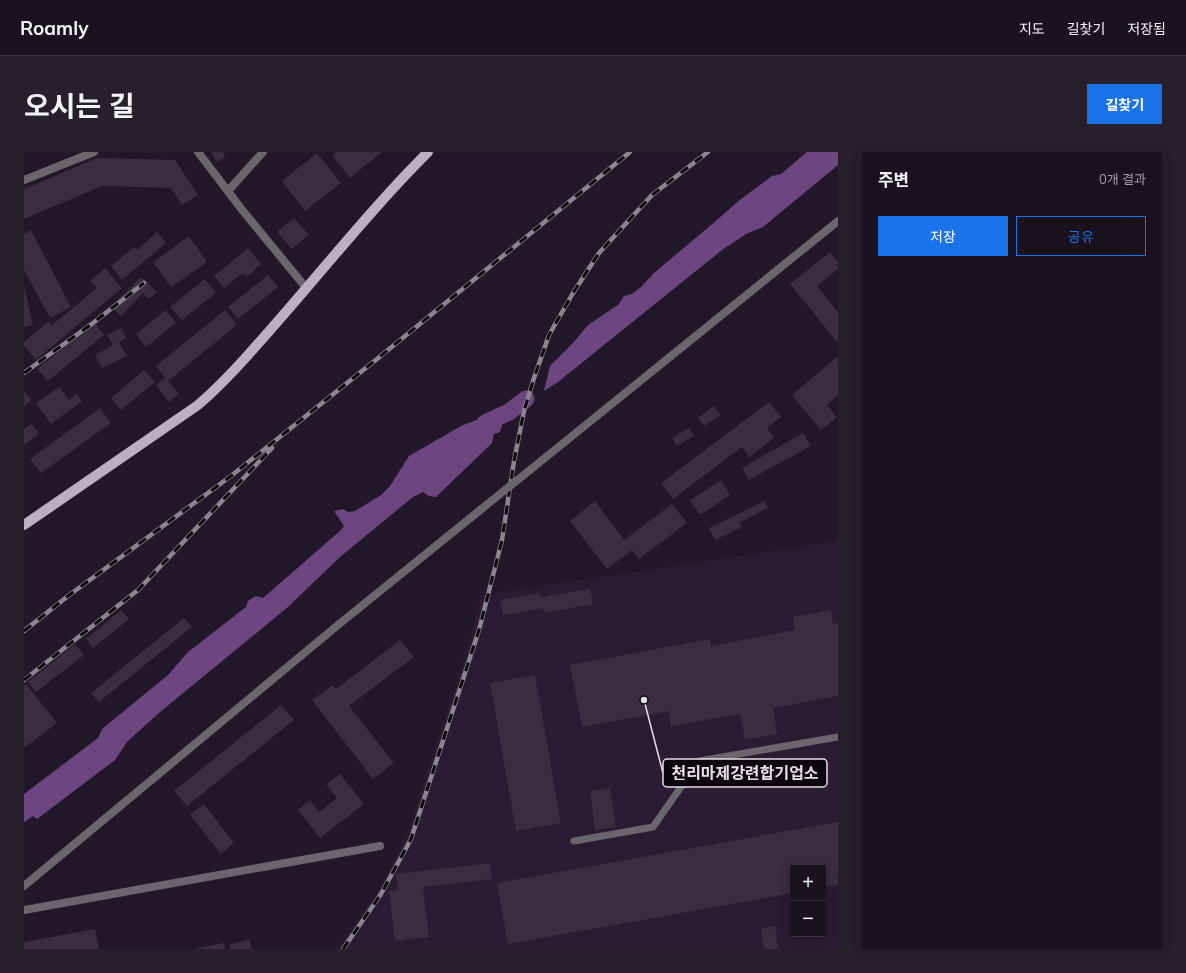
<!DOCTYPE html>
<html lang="ko">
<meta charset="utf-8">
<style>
body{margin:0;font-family:Mulish,"Noto Sans KR",sans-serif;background:#27202c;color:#f1f3f6}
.controls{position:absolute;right:12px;bottom:12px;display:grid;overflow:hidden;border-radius:0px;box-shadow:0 2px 10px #0003}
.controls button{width:36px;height:36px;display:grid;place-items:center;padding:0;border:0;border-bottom:1px solid #38323d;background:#1a121f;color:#f1f3f6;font:20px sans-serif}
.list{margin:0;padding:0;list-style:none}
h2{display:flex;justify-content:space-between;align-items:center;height:52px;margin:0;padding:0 16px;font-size:17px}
h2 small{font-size:13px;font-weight:400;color:#9f9ea4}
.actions{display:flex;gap:8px;padding:12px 16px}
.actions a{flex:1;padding:9px 0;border:1px solid #1a73e8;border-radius:0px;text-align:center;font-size:14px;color:#1a73e8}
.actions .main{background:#1a73e8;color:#fff}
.map{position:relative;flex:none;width:814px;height:797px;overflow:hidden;border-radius:0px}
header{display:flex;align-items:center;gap:24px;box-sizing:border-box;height:56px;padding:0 20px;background:#1a121f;border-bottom:1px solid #38323d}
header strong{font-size:19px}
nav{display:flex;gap:22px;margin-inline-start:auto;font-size:14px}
.intro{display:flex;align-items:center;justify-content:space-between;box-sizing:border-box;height:96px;padding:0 24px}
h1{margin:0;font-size:28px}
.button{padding:10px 18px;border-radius:0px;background:#1a73e8;color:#fff;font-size:14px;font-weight:700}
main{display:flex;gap:24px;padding:0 24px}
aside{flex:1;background:#1a121f;border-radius:0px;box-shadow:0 2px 10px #0003}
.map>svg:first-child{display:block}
.built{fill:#2b1c33;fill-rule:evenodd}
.water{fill:#6d4580}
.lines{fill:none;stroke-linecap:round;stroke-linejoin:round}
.canal{stroke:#6d4580;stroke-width:17}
.building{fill:#392d3f}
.service{stroke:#6b656e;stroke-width:7}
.minor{stroke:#6b656e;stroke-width:8}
.primary{stroke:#bbafc2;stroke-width:10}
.rail-casing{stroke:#8d8492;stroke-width:4.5}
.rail{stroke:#0a060c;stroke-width:3;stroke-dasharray:9;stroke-linecap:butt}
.minor-bridge{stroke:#6b656e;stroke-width:8}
.leader{fill:none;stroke:#e6deea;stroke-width:1.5}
.callout-dot{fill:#e6deea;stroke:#0a060c;stroke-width:1.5}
.callout{fill:#0a060c;stroke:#e6deea;stroke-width:1.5}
.callout-label{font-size:16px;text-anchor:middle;font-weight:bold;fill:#e6deea}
</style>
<header>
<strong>Roamly</strong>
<nav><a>지도</a><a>길찾기</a><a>저장됨</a></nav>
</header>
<div class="intro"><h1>오시는 길</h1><a class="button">길찾기</a></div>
<main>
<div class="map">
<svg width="814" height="797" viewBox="0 0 814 797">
<rect width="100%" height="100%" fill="#231829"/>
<path class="built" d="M 814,389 L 814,797 L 313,797 L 356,736 L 384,679 L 447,484 L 457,443 ZM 769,716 L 799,716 L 799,782 L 769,782 Z"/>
<path class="water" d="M 783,0 L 814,0 L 814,13 L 739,75 L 722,82 L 698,98 L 534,230 L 520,239 L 526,214 L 549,191 L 564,173 L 595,152 L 600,144 L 608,142 L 617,135 L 630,121 L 687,73 L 717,47 L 748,24 L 757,22 Z
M 483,256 L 476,280 L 470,282 L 468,291 L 412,345 L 405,344 L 399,340 L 389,345 L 316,405 L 264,455 L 136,560 L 103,590 L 91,608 L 13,667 L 9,664 L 0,670 L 0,642 L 74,586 L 78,577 L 144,523 L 164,500 L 222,455 L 224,449 L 232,444 L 239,446 L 317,378 L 320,374 L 310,359 L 319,357 L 324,360 L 331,359 L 357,343 L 366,334 L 385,304 L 437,274 Z"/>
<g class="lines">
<path class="canal" d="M 461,271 L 485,260 L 502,247"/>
</g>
<path class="building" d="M 187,0 L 199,0 L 201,5 L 193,10 Z
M 312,0 L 358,0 L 326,26 L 308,3 Z
M 293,1 L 317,31 L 281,59 L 258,29 Z
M 73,6 L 151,8 L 174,43 L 158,53 L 147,36 L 78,34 L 0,67 L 0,37 Z
M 270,66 L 285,83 L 268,97 L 253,80 Z
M 7,78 L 47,155 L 26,166 L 0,118 L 0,82 Z
M 133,80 L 142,91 L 98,128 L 87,114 L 110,95 L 113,98 Z
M 165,84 L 183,110 L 147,135 L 129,110 Z
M 224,96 L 237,112 L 223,125 L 219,121 L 200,136 L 190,124 Z
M 806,100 L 814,110 L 814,117 L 793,134 L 814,160 L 814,191 L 766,132 Z
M 81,116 L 98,136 L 12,208 L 0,194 L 0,190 L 25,169 L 28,173 L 73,136 L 66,129 Z
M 244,123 L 254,135 L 214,167 L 204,155 Z
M 117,125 L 133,140 L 125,147 L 119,141 L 97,164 L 87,155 Z
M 181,127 L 192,141 L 158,168 L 146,155 Z
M 0,134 L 9,173 L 0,175 Z
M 142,158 L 152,171 L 122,195 L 112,182 Z
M 201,158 L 213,173 L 144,229 L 155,242 L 145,250 L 132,233 L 141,226 L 132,214 Z
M 70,170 L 80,183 L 24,229 L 13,217 Z
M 97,176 L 103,186 L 95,190 L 103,204 L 78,216 L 71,203 L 89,193 L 83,183 Z
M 813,205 L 814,206 L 814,243 L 803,253 L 813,265 L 797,278 L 768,243 Z
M 120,218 L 131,230 L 97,258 L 87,246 Z
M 35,235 L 45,248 L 52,242 L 58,249 L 27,272 L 12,251 Z
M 0,239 L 8,248 L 0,254 Z
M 745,250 L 757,265 L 743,276 L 750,286 L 725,305 L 718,295 L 649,347 L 637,331 Z
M 690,254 L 697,263 L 680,274 L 674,266 Z
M 76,256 L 87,271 L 17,321 L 6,307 Z
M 8,272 L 15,282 L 0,293 L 0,277 Z
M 665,276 L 670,284 L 653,294 L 648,286 Z
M 779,281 L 787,294 L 725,328 L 718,316 Z
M 697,328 L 706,343 L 676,363 L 666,348 Z
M 571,349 L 600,388 L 648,352 L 663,371 L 615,407 L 608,398 L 583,417 L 546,369 Z
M 740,349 L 744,356 L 715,371 L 718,375 L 691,388 L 685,376 Z
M 566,437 L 569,452 L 520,461 L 519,456 L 479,463 L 476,448 L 516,441 L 517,445 Z
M 97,458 L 105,467 L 69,496 L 62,487 Z
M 807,458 L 809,472 L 814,471 L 814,544 L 749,556 L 753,582 L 721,588 L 716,562 L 647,574 L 645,559 L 558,575 L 546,513 L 686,487 L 687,494 L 771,478 L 769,465 Z
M 160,466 L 168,475 L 75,550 L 67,541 Z
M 376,488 L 390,505 L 325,554 L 370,611 L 349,627 L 288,548 L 309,533 L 312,537 Z
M 51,492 L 60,503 L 12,540 L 4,530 Z
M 511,523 L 537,671 L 492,679 L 466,531 Z
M 2,532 L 33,571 L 0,596 L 0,533 Z
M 257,553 L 270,568 L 163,654 L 150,639 Z
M 316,622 L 340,652 L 296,686 L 274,658 L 286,648 L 295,660 L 313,646 L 302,632 Z
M 586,636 L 592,675 L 571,678 L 566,639 Z
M 180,652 L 210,691 L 197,702 L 166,663 Z
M 814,670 L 814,733 L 799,735 L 799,716 L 769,716 L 769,741 L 484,792 L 473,731 Z
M 466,711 L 468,727 L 399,735 L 405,785 L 371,789 L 365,739 L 374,738 L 372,722 Z
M 751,774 L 754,797 L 740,797 L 737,777 Z
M 71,777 L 75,797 L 0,797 L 0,790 Z
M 225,787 L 228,797 L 206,797 L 205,793 Z
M 200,791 L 201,797 L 173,797 L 172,796 Z"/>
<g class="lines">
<path class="service" d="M 550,689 L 629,675 L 675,609 L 814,585"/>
<path class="minor" d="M 174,0 L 219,59 L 283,137
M 0,28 L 70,0
M 204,39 L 239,0
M 506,318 L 814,69
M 0,734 L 314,473 L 481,338
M 0,758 L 356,694"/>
<path class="primary" d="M 0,373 L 174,253 C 201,230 224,203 247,177 C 299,118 348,56 404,0"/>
<defs>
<path id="rail" d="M 0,221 L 69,171 L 120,131
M 0,479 L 44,444 L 207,324 L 353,207 L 606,0
M 0,528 L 114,438 L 248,296
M 319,797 L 357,742 L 387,687 L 455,478 L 478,388 L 490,309 L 500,259 L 510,226 L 525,183 L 549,141 L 575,101 L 628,43 L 684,0"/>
</defs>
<use href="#rail" class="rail-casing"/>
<use href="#rail" class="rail"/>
<path class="minor-bridge" d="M 481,338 L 506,318"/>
</g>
<path class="leader" d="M620 548L639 621"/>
<circle class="callout-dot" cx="620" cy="548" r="4"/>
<rect class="callout" x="639" y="607" width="164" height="28" rx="4"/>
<g class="callout-label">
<text x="721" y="627">천리마제강련합기업소</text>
</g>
</svg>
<div class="controls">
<button>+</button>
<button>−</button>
</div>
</div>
<aside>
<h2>주변<small>0개 결과</small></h2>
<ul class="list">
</ul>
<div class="actions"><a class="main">저장</a><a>공유</a></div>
</aside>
</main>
